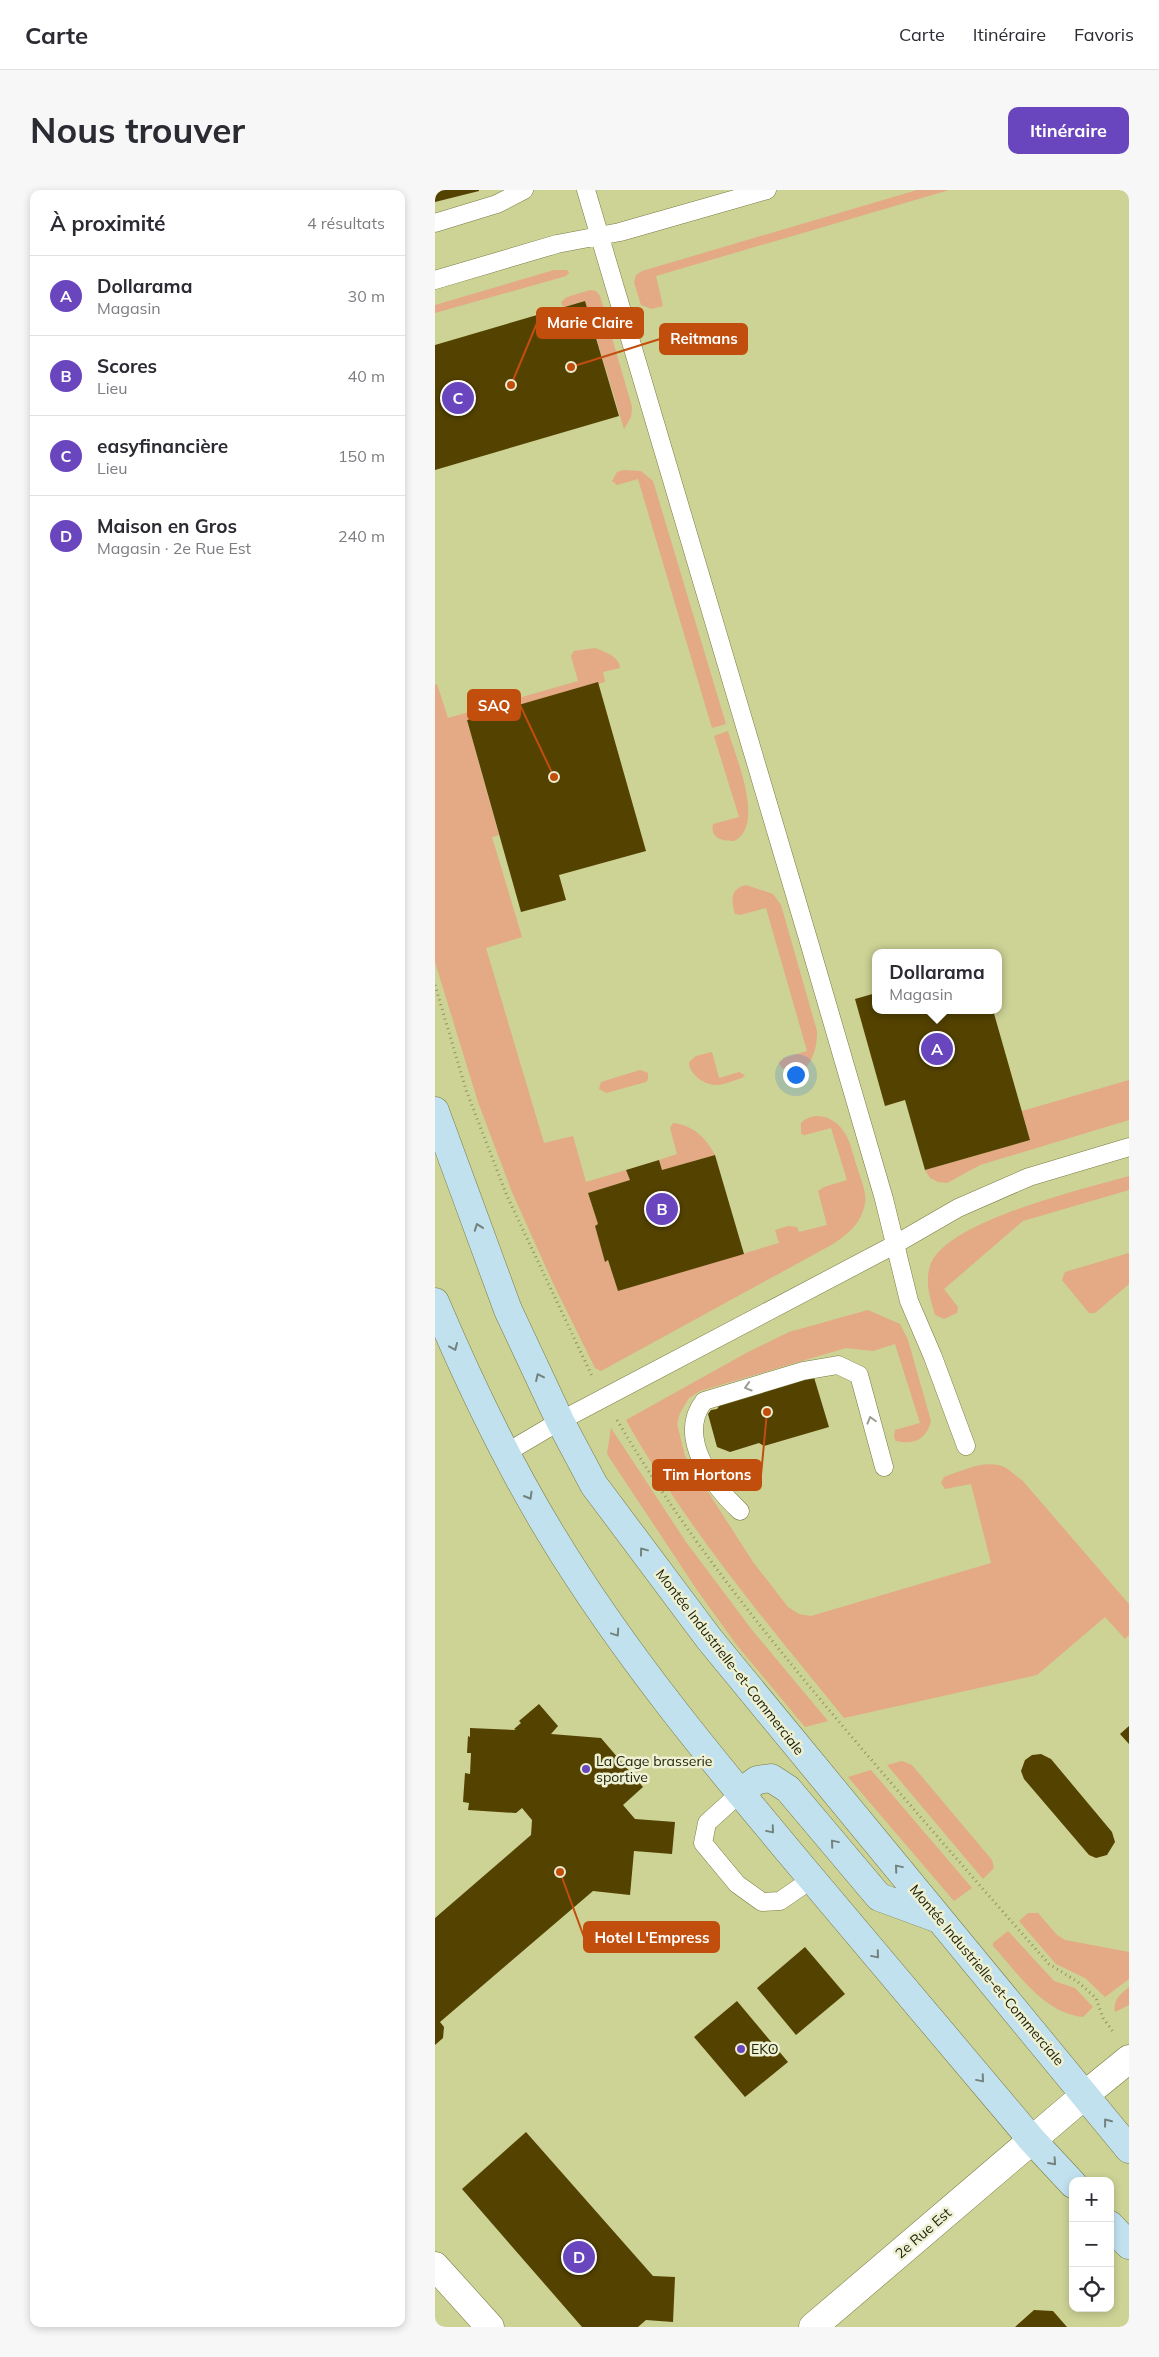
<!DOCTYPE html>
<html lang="fr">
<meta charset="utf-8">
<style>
body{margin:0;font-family:Mulish,sans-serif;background:#f7f7f7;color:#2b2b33}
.controls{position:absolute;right:15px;bottom:15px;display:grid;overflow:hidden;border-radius:10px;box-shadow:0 2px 8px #0003}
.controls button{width:45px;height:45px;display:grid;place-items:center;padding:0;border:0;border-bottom:1px solid #e1e1e2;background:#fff;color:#2b2b33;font:25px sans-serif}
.you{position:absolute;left:360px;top:884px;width:18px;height:18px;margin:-12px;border:4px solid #fff;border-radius:50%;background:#1a73e8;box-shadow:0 0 0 8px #1a73e833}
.badge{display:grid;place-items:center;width:32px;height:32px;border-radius:50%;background:#6946be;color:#fff;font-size:16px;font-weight:700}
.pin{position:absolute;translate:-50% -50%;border:2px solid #fff;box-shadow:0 1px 5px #0006}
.popup{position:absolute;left:437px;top:759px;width:130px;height:65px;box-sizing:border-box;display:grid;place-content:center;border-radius:10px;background:#fff;filter:drop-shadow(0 1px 4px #0005);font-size:16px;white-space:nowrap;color:#7c7c81}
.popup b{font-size:19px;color:#2b2b33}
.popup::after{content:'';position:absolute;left:50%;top:100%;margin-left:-10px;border:10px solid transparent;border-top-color:#fff}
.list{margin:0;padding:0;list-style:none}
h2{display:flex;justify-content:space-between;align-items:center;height:65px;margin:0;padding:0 20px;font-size:21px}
h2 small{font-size:16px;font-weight:400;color:#7c7c81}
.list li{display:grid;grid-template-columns:32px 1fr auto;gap:15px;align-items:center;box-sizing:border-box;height:80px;padding:0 20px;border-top:1px solid #e1e1e2}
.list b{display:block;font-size:19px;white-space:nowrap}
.list p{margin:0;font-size:16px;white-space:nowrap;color:#7c7c81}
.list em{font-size:16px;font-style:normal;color:#7c7c81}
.icon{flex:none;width:28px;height:28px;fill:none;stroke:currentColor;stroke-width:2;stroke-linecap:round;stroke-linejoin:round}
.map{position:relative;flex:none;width:694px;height:2137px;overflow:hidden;border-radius:10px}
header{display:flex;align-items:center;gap:30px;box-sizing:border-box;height:70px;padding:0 25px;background:#fff;border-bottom:1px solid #e1e1e2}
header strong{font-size:24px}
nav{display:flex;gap:28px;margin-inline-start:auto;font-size:18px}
.intro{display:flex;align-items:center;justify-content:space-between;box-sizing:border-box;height:120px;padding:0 30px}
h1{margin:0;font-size:35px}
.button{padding:12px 22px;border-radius:10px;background:#6946be;color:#fff;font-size:18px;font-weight:700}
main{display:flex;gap:30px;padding:0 30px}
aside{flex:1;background:#fff;border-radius:10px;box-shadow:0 2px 8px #0003}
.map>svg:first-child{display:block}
.green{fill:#e4a985}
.building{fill:#544200}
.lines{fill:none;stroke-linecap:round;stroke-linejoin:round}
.service-casing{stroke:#787b41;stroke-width:19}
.minor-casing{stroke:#787b41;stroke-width:29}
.tertiary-casing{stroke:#787b41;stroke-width:29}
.secondary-casing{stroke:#787b41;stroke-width:29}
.path{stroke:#8f9363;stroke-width:3;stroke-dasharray:1 4;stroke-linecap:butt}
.service{stroke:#fff;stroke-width:18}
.minor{stroke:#fff;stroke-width:28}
.tertiary{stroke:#fff;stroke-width:28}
.secondary{stroke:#c2e1ef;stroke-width:28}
.oneway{stroke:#72827d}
.oneway2{stroke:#9c9c91}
.poi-dot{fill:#6946be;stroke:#edf0d2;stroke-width:2}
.labels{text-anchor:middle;stroke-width:5;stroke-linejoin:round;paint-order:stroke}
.street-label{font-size:14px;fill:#23240b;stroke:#edf0d2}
.poi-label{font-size:14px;fill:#23240b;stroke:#edf0d2;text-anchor:start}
.leader{fill:none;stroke:#c14e0c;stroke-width:2}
.callout-dot{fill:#c14e0c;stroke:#edf0d2;stroke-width:2}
.callout{fill:#c14e0c;stroke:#c14e0c;stroke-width:2}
.callout-label{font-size:15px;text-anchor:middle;font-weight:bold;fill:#fff}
</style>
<header>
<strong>Carte</strong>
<nav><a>Carte</a><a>Itinéraire</a><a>Favoris</a></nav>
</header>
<div class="intro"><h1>Nous trouver</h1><a class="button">Itinéraire</a></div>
<main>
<aside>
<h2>À proximité<small>4 résultats</small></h2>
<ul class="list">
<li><span class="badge">A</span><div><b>Dollarama</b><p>Magasin</p></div><em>30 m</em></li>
<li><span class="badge">B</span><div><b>Scores</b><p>Lieu</p></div><em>40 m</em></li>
<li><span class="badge">C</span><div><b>easyfinancière</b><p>Lieu</p></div><em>150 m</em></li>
<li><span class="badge">D</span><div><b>Maison en Gros</b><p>Magasin · 2e Rue Est</p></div><em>240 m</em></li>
</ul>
</aside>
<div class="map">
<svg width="694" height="2137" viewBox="0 0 694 2137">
<rect width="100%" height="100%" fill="#cdd295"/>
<path class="green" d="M 482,0 L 514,0 L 221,86 L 228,116 L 217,119 L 206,115 L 199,92 L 201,85 L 207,81 Z
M 119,80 L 132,80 L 134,83 L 131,86 L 0,123 L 0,115 Z
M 155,100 L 161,101 L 165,106 L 197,217 L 196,227 L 189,239 L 150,111 L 128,117 L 126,112 L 132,107 Z
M 188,280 L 206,281 L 218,291 L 291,534 L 277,538 L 203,289 L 182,295 L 177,291 L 182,282 Z
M 160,458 C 170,462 184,466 185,478 L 168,482 L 170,492 L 32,530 L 64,645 L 57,647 L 87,747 L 51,758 L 109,953 L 138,946 L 151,992 L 191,980 L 195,990 L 153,1003 L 163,1034 L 160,1036 L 170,1071 L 173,1070 L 183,1101 L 344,1053 L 340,1040 L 353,1036 L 362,1037 L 364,1042 L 392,1035 L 383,1001 L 389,997 L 412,990 L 396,938 L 370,945 L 366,944 L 366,933 C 381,918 404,929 412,947 C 417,957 419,969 423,980 C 426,990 432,1003 430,1013 C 427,1033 413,1044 398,1054 L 166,1181 L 160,1178 L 118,1093 L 77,1002 L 43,912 L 0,772 L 0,495 L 2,494 L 13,528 L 143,491 L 136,466 L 139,461 Z
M 293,541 C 300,565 331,636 299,651 C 288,651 275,649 278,634 L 304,627 L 279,546 Z
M 311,695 L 338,704 L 346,715 L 382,841 C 382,857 379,870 367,882 L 357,882 L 347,878 L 344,873 L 349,868 L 372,861 L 331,718 L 305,725 L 300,724 C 296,710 295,699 311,695 Z
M 277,862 L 284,888 L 304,882 L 310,885 L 307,888 C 300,890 291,894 283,895 C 271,896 254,885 254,872 L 261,866 Z
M 205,880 L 213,883 L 213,889 L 211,892 L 171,903 L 164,899 L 166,892 Z
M 694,890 L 694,930 L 545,975 L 512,993 L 503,992 L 495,988 L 490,980 L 595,950 L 587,921 Z
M 238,933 C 258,935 271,948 280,965 L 227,980 L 224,970 L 242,964 L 235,938 Z
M 694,986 L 694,1000 L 588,1031 L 509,1099 L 523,1117 L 522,1123 L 509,1129 L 500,1125 C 495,1107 489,1091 496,1073 C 515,1030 649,999 694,986 Z
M 694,1063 L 694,1094 L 660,1123 L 654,1123 L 627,1090 L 630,1082 Z
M 433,1120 L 465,1134 L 473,1150 L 496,1231 C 491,1250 479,1255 461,1251 L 459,1247 L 460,1240 L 485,1233 L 460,1154 L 438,1161 L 411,1158 L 265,1201 L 254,1208 L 245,1223 L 242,1234 L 250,1266 L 318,1372 L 353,1417 L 364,1424 L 376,1426 L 556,1373 L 536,1294 L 510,1299 L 506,1293 L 509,1287 C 527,1281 553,1268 571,1278 C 576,1281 582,1287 587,1290 L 694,1414 L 694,1445 L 690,1449 L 670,1427 L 602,1485 L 409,1528 C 331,1432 251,1337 191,1230 L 313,1162 L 354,1142 Z
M 176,1238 L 251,1352 L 317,1440 L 393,1531 L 370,1537 L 301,1454 L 262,1400 L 172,1264 Z
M 467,1571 L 477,1575 L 557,1670 L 559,1678 L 548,1689 L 452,1575 Z
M 436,1580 L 537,1698 L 519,1711 L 413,1587 Z
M 593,1723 L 603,1723 L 622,1745 L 630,1750 L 694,1762 L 694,1789 L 670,1807 L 650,1788 L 621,1774 L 584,1731 Z
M 573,1741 L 619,1791 L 640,1798 L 658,1817 L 648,1827 C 608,1823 583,1783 558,1756 L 558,1753 Z
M 694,1797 L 694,1815 L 680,1822 C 678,1809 685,1805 694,1797 Z"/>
<path class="building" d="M 0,0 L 44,0 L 44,1 L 0,12 Z
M 150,111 L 184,226 L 0,280 L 0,155 Z
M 163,492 L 211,661 L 124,685 L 131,710 L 86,722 L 32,530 Z
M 441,803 L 441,820 L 558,820 L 595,950 L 490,980 L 470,910 L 450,916 L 420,809 Z
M 280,965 L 309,1064 L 183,1101 L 173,1070 L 170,1072 L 160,1036 L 163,1034 L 153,1003 L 195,990 L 191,980 L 224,970 L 227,980 Z
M 378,1184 L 394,1237 L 329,1256 L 324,1253 L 295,1262 L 282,1257 L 273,1224 L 276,1220 L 282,1219 L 289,1209 Z
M 104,1514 L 123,1536 L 116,1544 L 166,1548 L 208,1597 L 188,1615 L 200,1629 L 240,1632 L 237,1664 L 199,1661 L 195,1705 L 158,1701 L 5,1832 L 9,1837 L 8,1848 L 0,1855 L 0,1728 L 96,1645 L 97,1630 L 87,1618 L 81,1623 L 33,1620 L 34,1613 L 28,1612 L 30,1583 L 35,1584 L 36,1563 L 32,1563 L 33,1546 L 35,1547 L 35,1538 L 81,1540 L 79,1539 L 86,1533 L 84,1531 Z
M 694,1536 L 694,1554 L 685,1544 Z
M 606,1564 L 616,1569 L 677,1642 L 680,1652 L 672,1665 L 661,1668 L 654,1665 L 589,1589 L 586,1581 L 590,1570 L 597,1565 Z
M 370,1757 L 410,1804 L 361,1845 L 322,1798 Z
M 302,1811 L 353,1872 L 310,1907 L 259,1847 Z
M 91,1942 L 218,2086 L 240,2087 L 238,2132 L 211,2130 L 203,2137 L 147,2137 L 27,1999 Z
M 599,2120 L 618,2121 L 632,2137 L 580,2137 Z"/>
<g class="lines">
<defs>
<path id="service" d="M 151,0 L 374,752 L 449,1009 L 474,1111 L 498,1167 L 531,1256
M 0,33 L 62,14 L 89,0
M 0,90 L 122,54 L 185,42 L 332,0
M 69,1264 L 125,1231 L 459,1055 L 523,1018 L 594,987 L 694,957
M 305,1321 C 278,1296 241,1247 269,1211 L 368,1181 L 403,1175 L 424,1185 L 449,1277
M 305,1603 L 272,1633 L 268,1653 L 302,1694 L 327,1712 L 345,1711 L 377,1689"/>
<path id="minor" d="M 0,2076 L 55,2137
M 378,2137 L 651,1904"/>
<path id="tertiary" d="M 651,1904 L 694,1869"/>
<path id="secondary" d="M 0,921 L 73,1120 L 125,1231 L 159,1295 L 275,1450 L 694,1959
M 0,1112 C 34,1192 71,1270 116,1344 C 188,1463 277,1570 366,1676 C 443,1767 520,1858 597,1950 L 638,1994
M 305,1603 L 322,1590 L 336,1588 L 353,1599 L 444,1707 L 504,1729
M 675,2035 L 694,2055"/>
</defs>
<use href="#service" class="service-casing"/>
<use href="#minor" class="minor-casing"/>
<use href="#tertiary" class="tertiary-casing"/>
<use href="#secondary" class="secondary-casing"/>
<path class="path" d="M 0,795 L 31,900 L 72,1006 L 157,1186
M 182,1230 C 257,1357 350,1469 445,1580 C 501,1645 557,1710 614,1774 L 643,1792 L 661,1808 L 668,1828 L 679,1843"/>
<use href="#service" class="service"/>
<use href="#minor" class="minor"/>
<use href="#tertiary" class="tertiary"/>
<use href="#secondary" class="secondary"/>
</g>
<defs><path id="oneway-chevron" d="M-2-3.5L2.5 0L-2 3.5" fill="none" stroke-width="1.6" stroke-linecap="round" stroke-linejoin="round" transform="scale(1.25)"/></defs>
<g class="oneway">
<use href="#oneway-chevron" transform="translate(43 1037) rotate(-110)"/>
<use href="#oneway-chevron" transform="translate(19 1157) rotate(67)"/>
<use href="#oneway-chevron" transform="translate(104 1187) rotate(-115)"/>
<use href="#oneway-chevron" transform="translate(94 1306) rotate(60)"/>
<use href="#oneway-chevron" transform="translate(208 1361) rotate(-127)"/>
<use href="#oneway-chevron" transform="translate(181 1443) rotate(56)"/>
<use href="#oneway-chevron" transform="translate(336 1640) rotate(50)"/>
<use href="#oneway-chevron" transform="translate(399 1653) rotate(-130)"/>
<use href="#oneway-chevron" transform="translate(463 1678) rotate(-130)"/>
<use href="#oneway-chevron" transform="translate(441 1765) rotate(50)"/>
<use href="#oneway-chevron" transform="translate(546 1889) rotate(50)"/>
<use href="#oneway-chevron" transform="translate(672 1932) rotate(-128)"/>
<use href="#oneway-chevron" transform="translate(618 1972) rotate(48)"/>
</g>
<g class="oneway2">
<use href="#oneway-chevron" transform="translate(313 1197) rotate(163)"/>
<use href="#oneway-chevron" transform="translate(436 1230) rotate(-106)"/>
</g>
<g class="poi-dot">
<circle cx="151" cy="1579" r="5"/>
<circle cx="306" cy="1859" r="5"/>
</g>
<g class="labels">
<g class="street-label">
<text transform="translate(295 1472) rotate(52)" y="5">Montée Industrielle-et-Commerciale</text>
<text transform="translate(552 1785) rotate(50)" y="5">Montée Industrielle-et-Commerciale</text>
<text transform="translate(488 2043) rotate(-41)" y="5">2e Rue Est</text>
</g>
<g class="poi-label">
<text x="161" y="1576">La Cage brasserie<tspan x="161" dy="16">sportive</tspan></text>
<text x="316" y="1864">EKO</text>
</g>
</g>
<path class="leader" d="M76 195L102 133M136 177L225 149M119 587L85 515M332 1222L326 1285M125 1682L149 1747"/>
<g class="callout-dot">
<circle cx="76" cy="195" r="5"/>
<circle cx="136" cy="177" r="5"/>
<circle cx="119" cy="587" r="5"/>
<circle cx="332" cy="1222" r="5"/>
<circle cx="125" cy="1682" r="5"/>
</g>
<g class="callout">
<rect x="102" y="118" width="106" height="30" rx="5"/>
<rect x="225" y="134" width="87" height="30" rx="5"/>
<rect x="33" y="500" width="52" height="30" rx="5"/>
<rect x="218" y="1270" width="108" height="30" rx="5"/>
<rect x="149" y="1732" width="135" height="30" rx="5"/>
</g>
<g class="callout-label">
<text x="155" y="138">Marie Claire</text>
<text x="269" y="154">Reitmans</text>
<text x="59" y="521">SAQ</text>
<text x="272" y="1290">Tim Hortons</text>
<text x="217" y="1753">Hotel L'Empress</text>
</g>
</svg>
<div class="controls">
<button>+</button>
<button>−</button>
<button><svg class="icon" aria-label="locate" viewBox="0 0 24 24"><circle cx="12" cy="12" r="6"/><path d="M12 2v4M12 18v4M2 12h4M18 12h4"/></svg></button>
</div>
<div class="you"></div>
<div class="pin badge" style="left:502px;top:859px">A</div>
<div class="popup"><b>Dollarama</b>Magasin</div>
<div class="pin badge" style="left:227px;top:1019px">B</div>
<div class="pin badge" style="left:23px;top:208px">C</div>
<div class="pin badge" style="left:144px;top:2067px">D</div>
</div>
</main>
